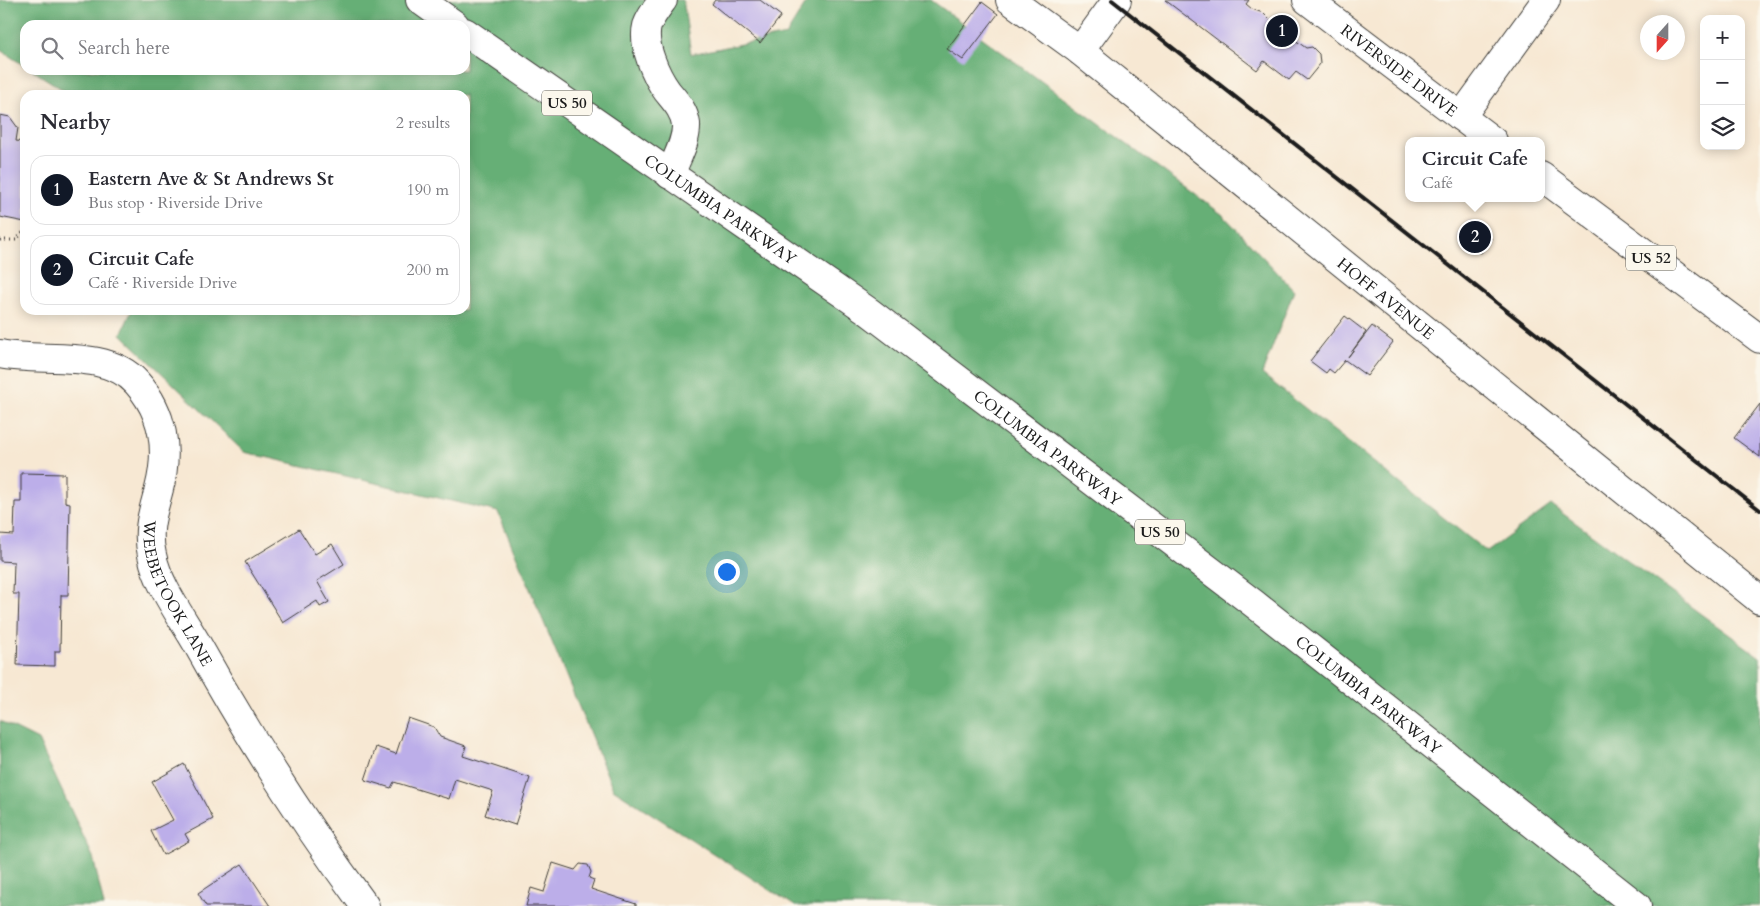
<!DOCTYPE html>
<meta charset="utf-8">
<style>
body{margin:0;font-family:Cardo,serif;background:#f7f7f7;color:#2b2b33}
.controls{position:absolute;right:15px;top:15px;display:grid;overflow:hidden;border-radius:10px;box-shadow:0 2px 12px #0003}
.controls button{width:45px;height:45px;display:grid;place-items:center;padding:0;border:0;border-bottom:1px solid #e1e1e2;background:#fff;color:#2b2b33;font:25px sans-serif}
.compass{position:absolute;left:1640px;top:15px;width:45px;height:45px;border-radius:50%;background:#fff;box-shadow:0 2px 12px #0003;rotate:201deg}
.you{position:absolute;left:726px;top:571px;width:18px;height:18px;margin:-12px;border:4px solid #fff;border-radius:50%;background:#1a73e8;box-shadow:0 0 0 8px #1a73e833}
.badge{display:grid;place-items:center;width:32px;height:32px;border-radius:50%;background:#111827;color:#fff;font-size:16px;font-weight:700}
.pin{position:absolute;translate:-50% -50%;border:2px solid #fff;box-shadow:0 1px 5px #0006}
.popup{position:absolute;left:1405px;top:137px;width:140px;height:65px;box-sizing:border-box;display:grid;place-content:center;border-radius:10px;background:#fff;filter:drop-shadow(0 1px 4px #0005);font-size:16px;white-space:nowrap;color:#7c7c81}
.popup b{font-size:19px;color:#2b2b33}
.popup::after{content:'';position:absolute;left:50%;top:100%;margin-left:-10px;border:10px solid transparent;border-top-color:#fff}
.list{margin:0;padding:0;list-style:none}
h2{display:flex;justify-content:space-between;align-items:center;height:65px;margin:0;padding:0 20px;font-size:21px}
h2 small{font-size:16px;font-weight:400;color:#7c7c81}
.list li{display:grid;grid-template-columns:32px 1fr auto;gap:15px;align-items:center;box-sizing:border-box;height:70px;margin:0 10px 10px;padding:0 10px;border:1px solid #e1e1e2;border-radius:15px}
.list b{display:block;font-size:19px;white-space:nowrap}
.list p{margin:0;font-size:16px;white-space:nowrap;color:#7c7c81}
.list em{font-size:16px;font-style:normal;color:#7c7c81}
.icon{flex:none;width:28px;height:28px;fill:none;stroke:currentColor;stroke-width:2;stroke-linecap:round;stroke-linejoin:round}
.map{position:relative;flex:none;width:1760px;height:906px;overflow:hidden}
.search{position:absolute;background:#fff;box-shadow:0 2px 12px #0003;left:20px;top:20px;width:450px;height:55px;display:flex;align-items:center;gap:12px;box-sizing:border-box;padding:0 18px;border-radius:15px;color:#7c7c81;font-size:19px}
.panel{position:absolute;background:#fff;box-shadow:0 2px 12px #0003;left:20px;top:90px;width:450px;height:225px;border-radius:15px}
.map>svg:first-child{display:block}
.forest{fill:#66af76;stroke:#416649}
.building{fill:#bcaee9}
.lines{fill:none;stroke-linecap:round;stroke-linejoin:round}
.minor-casing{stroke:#3d3b37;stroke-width:30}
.major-casing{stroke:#3d3b37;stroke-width:30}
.highway-casing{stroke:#3d3b37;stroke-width:30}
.path{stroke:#3d3b37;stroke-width:3;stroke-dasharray:1 4;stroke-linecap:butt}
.minor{stroke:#fff;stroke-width:28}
.major{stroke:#fff;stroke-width:28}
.highway{stroke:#fff;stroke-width:28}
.rail{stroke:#1c1c1c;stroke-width:4}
.labels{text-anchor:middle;stroke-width:4;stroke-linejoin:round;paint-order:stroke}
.shield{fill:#fbf7ec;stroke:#5f5e5a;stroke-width:1}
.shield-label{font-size:15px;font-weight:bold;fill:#1c1c1c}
.street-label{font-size:16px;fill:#1c1c1c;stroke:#fbf7ec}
</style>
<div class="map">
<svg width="1760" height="906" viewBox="0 0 1760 906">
<rect width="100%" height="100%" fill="#fbf7ec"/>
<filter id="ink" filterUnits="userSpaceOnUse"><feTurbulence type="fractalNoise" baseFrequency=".02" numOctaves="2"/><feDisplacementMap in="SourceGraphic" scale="10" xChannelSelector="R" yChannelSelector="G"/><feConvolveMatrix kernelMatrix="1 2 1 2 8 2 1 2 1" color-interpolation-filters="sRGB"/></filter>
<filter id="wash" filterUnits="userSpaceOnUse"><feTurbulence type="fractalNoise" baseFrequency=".0096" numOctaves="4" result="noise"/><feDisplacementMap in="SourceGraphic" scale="20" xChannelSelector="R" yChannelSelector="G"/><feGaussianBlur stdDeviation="1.12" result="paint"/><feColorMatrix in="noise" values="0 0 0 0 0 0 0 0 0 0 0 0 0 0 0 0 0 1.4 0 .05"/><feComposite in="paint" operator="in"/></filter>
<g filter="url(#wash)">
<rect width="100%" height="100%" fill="#f7e8d3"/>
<path class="forest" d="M 0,0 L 683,0 L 691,54 L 786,35 L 808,0 L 931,0 L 1223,215 L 1294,290 L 1262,374 L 1487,552 L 1551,505 L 1760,657 L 1760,906 L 795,906 L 613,789 L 498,512 L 244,452 L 121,334 L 132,310 L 465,310 L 465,95 L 71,95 L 32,70 L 465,70 L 465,25 L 25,25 L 25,66 L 0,50 Z
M 0,721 L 38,740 L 93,857 L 104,906 L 0,906 Z"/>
<g id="blocks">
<path class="building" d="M 715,0 L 760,0 L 781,16 L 760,43 L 712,4 Z
M 1165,0 L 1249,0 L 1246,4 L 1252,9 L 1263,13 L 1276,26 L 1306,48 L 1312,47 L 1319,54 L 1320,64 L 1307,80 L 1296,72 L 1289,80 L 1264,61 L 1257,70 Z
M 982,2 L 998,14 L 963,60 L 947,49 Z
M 0,115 L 10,117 L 18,128 L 16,141 L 25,142 L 25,222 L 0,217 Z
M 1469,221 L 1492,239 L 1481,253 L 1458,236 Z
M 1345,316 L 1366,332 L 1348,357 L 1372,326 L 1393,342 L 1367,376 L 1345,360 L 1334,373 L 1329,369 L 1326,373 L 1310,361 Z
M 1760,404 L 1760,457 L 1734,438 Z
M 21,473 L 65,474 L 65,502 L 70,503 L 68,595 L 61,595 L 60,651 L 55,651 L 55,666 L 17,665 L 19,594 L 13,594 L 14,562 L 0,561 L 0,534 L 14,535 L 15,502 L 21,502 Z
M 299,529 L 315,554 L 332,544 L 344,564 L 317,581 L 329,602 L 320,607 L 317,601 L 283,623 L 245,562 Z
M 408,718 L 434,727 L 440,737 L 466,746 L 463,756 L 530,778 L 515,825 L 485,815 L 493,791 L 455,779 L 449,799 L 394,782 L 391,788 L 365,780 L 376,747 L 396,754 Z
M 184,764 L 213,819 L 185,834 L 189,841 L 163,855 L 151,831 L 173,820 L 152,782 Z
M 553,863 L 575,870 L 580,864 L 588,865 L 591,872 L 589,878 L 594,880 L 591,889 L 636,904 L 636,906 L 526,906 L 531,888 L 544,892 Z
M 242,864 L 270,906 L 206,906 L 198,893 Z"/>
</g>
</g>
<g filter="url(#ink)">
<use href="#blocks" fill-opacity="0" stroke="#3d3b37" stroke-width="1"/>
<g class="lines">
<defs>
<g id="minor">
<path d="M 663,0 C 657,8 650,17 647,26 C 642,45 656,76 667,91 C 675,101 684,110 686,124 C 687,141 676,159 670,175"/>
<path id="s1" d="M 1010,0 L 1080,51 L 1760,600"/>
<path d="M 1080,51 L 1117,0"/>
<path d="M 1461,117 L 1546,0"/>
<path id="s2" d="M 0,354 C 42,363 106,348 137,383 C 164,413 169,451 159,489 C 153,512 146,530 152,555 C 158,585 181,616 196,642 C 247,734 303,822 365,906"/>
</g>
<g id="major">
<path id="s3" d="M 1307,0 L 1493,141"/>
<path d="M 1541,176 L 1760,339"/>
</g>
<g id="highway">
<path d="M 420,0 L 455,25"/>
<path id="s4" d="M 465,32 L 868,311 L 1253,603 L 1637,906"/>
</g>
</defs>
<use href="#minor" class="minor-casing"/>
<use href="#major" class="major-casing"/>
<use href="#highway" class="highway-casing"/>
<path class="path" d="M 0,240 L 16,240 L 25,230"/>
<use href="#minor" class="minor"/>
<use href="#major" class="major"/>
<use href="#highway" class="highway"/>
<path class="rail" d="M 1112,0 L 1760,510"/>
</g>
</g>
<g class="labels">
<g class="shield">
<rect x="542" y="90.5" width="50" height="25" rx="4"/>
<rect x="1626" y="245.5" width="50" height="25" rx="4"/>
<rect x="1135" y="519.5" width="50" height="25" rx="4"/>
</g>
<g class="shield-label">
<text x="567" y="108">US 50</text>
<text x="1651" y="263">US 52</text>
<text x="1160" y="537">US 50</text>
</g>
<g class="street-label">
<text dy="6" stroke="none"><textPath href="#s3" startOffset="116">RIVERSIDE DRIVE</textPath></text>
<text dy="6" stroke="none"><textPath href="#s4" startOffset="311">COLUMBIA PARKWAY</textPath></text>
<text dy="6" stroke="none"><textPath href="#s1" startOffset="480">HOFF AVENUE</textPath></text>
<text dy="6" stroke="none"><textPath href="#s4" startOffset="716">COLUMBIA PARKWAY</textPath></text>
<text dy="6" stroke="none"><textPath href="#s2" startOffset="368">WEEBETOOK LANE</textPath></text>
<text dy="6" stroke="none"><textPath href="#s4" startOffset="1121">COLUMBIA PARKWAY</textPath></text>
</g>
</g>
</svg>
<div class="controls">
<button>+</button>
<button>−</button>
<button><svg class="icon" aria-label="layers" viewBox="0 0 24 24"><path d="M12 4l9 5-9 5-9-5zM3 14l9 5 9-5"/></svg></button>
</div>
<svg class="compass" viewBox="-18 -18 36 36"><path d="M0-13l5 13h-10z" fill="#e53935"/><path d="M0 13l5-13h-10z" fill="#7c7c81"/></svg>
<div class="you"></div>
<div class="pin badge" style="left:1282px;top:31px">1</div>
<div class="pin badge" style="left:1475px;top:237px">2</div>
<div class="popup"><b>Circuit Cafe</b>Café</div>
<div class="search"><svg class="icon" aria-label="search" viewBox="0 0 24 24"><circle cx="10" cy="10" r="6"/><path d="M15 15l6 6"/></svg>Search here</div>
<section class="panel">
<h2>Nearby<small>2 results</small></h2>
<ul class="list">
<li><span class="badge">1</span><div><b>Eastern Ave &amp; St Andrews St</b><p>Bus stop · Riverside Drive</p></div><em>190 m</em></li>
<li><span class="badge">2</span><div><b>Circuit Cafe</b><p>Café · Riverside Drive</p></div><em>200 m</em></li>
</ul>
</section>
</div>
